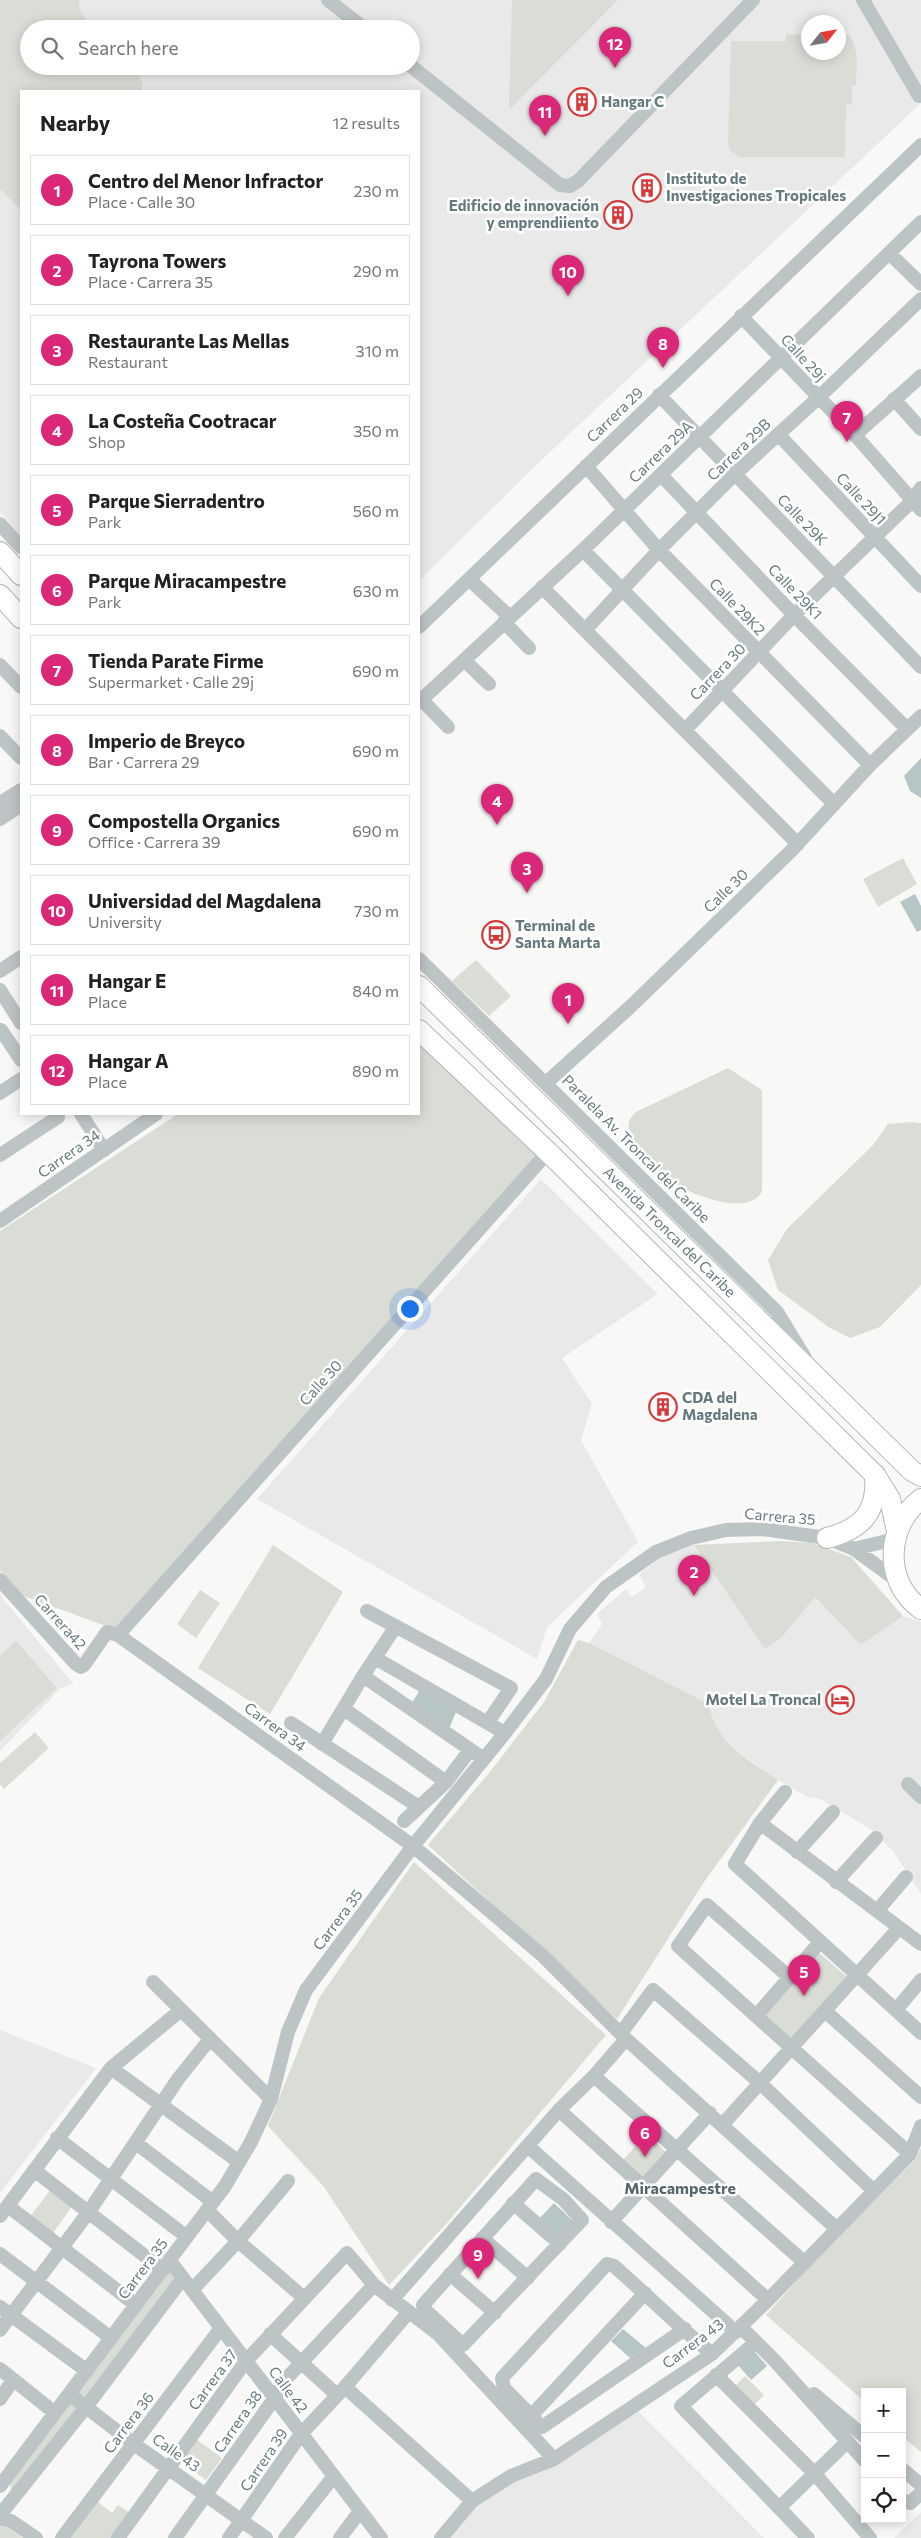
<!DOCTYPE html>
<meta charset="utf-8">
<style>
body{margin:0;font-family:Commissioner,sans-serif;background:#f6f6f6;color:#202124}
.controls{position:absolute;right:15px;bottom:15px;display:grid;overflow:hidden;border-radius:0px;box-shadow:0 2px 12px #0003}
.controls button{width:45px;height:45px;display:grid;place-items:center;padding:0;border:0;border-bottom:1px solid #e0e0e0;background:#fff;color:#202124;font:25px sans-serif}
.compass{position:absolute;left:801px;top:15px;width:45px;height:45px;border-radius:50%;background:#fff;box-shadow:0 2px 12px #0003;rotate:59deg}
.you{position:absolute;left:409px;top:1308px;width:18px;height:18px;margin:-12px;border:4px solid #fff;border-radius:50%;background:#1a73e8;box-shadow:0 0 0 8px #1a73e833}
.badge{display:grid;place-items:center;width:32px;height:32px;border-radius:50%;background:#db2777;color:#fff;font-size:16px;font-weight:700}
.pin{position:absolute;translate:-50% -41px;filter:drop-shadow(0 1px 2px #0008)}
.pin::after{content:'';position:absolute;top:26px;width:18px;height:15px;background:inherit;clip-path:polygon(0 0,100% 0,50% 100%)}
.list{margin:0;padding:0;list-style:none}
h2{display:flex;justify-content:space-between;align-items:center;height:65px;margin:0;padding:0 20px;font-size:21px}
h2 small{font-size:16px;font-weight:400;color:#757577}
.list li{display:grid;grid-template-columns:32px 1fr auto;gap:15px;align-items:center;box-sizing:border-box;height:70px;margin:0 10px 10px;padding:0 10px;border:1px solid #e0e0e0;border-radius:0px}
.list b{display:block;font-size:19px;white-space:nowrap}
.list p{margin:0;font-size:16px;white-space:nowrap;color:#757577}
.list em{font-size:16px;font-style:normal;color:#757577}
.icon{flex:none;width:28px;height:28px;fill:none;stroke:currentColor;stroke-width:2;stroke-linecap:round;stroke-linejoin:round}
.map{position:relative;flex:none;width:921px;height:2538px;overflow:hidden}
.search{position:absolute;background:#fff;box-shadow:0 2px 12px #0003;left:20px;top:20px;width:400px;height:55px;display:flex;align-items:center;gap:12px;box-sizing:border-box;padding:0 18px;border-radius:28px;color:#757577;font-size:19px}
.panel{position:absolute;background:#fff;box-shadow:0 2px 12px #0003;left:20px;top:90px;width:400px;height:1025px;border-radius:0px}
.map>svg:first-child{display:block}
.built{fill:#e9e9e9;fill-rule:evenodd}
.green{fill:#d9ddd5}
.water{fill:#b6c5c6}
.lines{fill:none;stroke-linecap:round;stroke-linejoin:round}
.highway-casing{stroke:#b1b7b9;stroke-width:22}
.minor{stroke:#bdc4c5;stroke-width:14}
.highway{stroke:#fff;stroke-width:20}
.labels{text-anchor:middle;stroke-width:5;stroke-linejoin:round;paint-order:stroke}
.poi-label{font-size:15px;font-weight:bold;fill:#667a7e;stroke:#fff;text-anchor:start}
.street-label{font-size:15px;fill:#667a7e;stroke:#fff}
.neighbourhood-label{font-size:16px;font-weight:bold;fill:#57666a;stroke:#fff}
</style>
<div class="map">
<svg width="921" height="2538" viewBox="0 0 921 2538">
<rect width="100%" height="100%" fill="#f8f8f6"/>
<path class="built" d="M 0,0 L 921,0 L 921,103 L 530,471 L 419,581 L 419,91 L 21,91 L 21,536 L 0,512 ZM 808,22 L 838,22 L 838,52 L 808,52 ZM 29,29 L 411,29 L 411,66 L 29,66 Z
M 541,1179 L 658,1294 L 562,1358 L 592,1404 L 581,1440 L 638,1542 L 547,1627 L 537,1659 L 257,1499 Z
M 694,1545 L 765,1649 L 783,1636 L 815,1597 L 861,1645 L 903,1616 L 921,1622 L 921,1894 L 893,1851 L 869,1828 L 820,1799 L 808,1797 L 778,1780 L 724,1742 L 711,1720 L 709,1704 L 589,1643 L 602,1624 L 597,1614 L 626,1589 L 632,1597 L 646,1587 L 639,1574 L 661,1557 Z
M 0,1595 L 73,1683 L 60,1689 L 0,1751 Z
M 0,2030 L 96,2068 L 0,2193 Z
M 630,2403 L 764,2538 L 437,2538 L 485,2494 Z
M 921,2512 L 921,2538 L 894,2538 Z"/>
<path class="green" d="M 0,0 L 79,0 C 78,12 86,21 95,26 L 96,29 L 29,29 L 29,66 L 133,66 L 142,81 L 142,91 L 21,91 L 21,210 L 0,189 Z
M 512,0 L 618,0 L 509,110 Z
M 803,28 L 808,28 L 808,52 L 838,52 L 839,30 C 862,38 856,65 856,85 L 852,86 L 852,104 L 846,105 L 845,157 L 739,157 L 730,150 L 728,144 L 731,41 L 786,41 L 786,34 L 801,35 Z
M 903,858 L 917,884 L 878,907 L 863,879 Z
M 476,960 L 511,996 L 489,1016 L 452,981 Z
M 419,1042 L 538,1156 L 114,1629 L 21,1595 L 0,1571 L 0,1231 L 178,1114 L 419,1114 Z
M 728,1068 L 762,1090 L 762,1191 C 748,1219 688,1193 668,1180 C 655,1172 634,1145 629,1129 C 627,1122 631,1117 636,1112 Z
M 912,1122 L 921,1123 L 921,1285 L 880,1327 L 850,1338 L 830,1328 L 778,1290 L 768,1260 L 787,1229 L 873,1145 L 888,1124 Z
M 781,1541 L 812,1543 L 851,1557 L 903,1616 L 861,1645 L 815,1597 L 783,1636 L 765,1649 L 694,1545 Z
M 273,1545 L 343,1592 L 270,1714 L 198,1668 Z
M 200,1590 L 220,1603 L 196,1638 L 177,1624 Z
M 578,1640 L 589,1643 L 709,1704 C 715,1744 748,1759 778,1780 L 704,1882 L 617,2019 L 428,1845 L 489,1773 L 544,1702 Z
M 16,1641 L 57,1688 L 0,1741 L 0,1656 Z
M 35,1732 L 49,1748 L 4,1789 L 0,1784 L 0,1763 Z
M 414,1862 L 606,2035 L 447,2223 L 389,2285 L 324,2187 L 268,2126 L 319,1998 Z
M 818,1952 L 846,1976 L 790,2041 L 762,2017 Z
M 647,2134 L 667,2153 L 642,2181 L 622,2161 Z
M 921,2148 L 921,2452 L 902,2436 L 902,2392 L 865,2392 L 865,2402 L 766,2315 L 818,2257 L 915,2160 Z
M 51,2189 L 73,2205 L 51,2236 L 28,2219 Z
M 167,2268 L 178,2281 L 87,2402 L 74,2391 Z
M 745,2376 L 764,2395 L 752,2407 L 733,2388 Z
M 70,2399 L 82,2408 L 17,2489 L 11,2490 L 10,2484 Z
M 196,2439 L 222,2458 L 206,2480 L 180,2461 Z
M 98,2502 L 112,2513 L 118,2505 L 132,2514 L 113,2538 L 71,2538 Z
M 0,2522 L 22,2538 L 0,2538 Z"/>
<path class="water" d="M 921,758 L 921,798 L 910,791 L 904,776 Z
M 915,894 L 921,906 L 921,930 L 917,932 L 900,902 Z
M 420,1690 L 456,1712 L 449,1729 L 411,1704 Z
M 554,2203 L 573,2221 L 558,2236 L 539,2219 Z
M 623,2329 L 646,2348 L 630,2358 L 611,2341 Z
M 753,2350 L 767,2366 L 751,2380 L 737,2364 Z"/>
<g class="lines">
<defs>
<g id="highway">
<path d="M 0,552 L 21,575"/>
<path d="M 0,595 L 21,618"/>
<path id="s1" d="M 419,986 L 912,1471 L 921,1476"/>
<path d="M 419,1030 L 548,1152 L 875,1475 L 890,1499 L 897,1531"/>
<path d="M 921,1499 C 886,1526 883,1582 921,1609"/>
<path d="M 827,1538 C 862,1529 878,1512 875,1475"/>
</g>
</defs>
<use href="#highway" class="highway-casing"/>
<path class="minor" d="M 328,0 L 365,29
M 863,0 L 919,96
M 411,66 L 560,185 L 570,186 L 578,181 L 753,0
M 890,254 L 921,284
M 741,316 L 855,435 L 921,510
M 659,395 L 921,667
M 894,399 L 921,429
M 778,434 L 921,586
M 855,435 L 921,376
M 586,466 L 659,550 L 870,765
M 661,475 L 794,615 L 907,729
M 0,524 L 21,547
M 583,550 L 834,804
M 469,579 L 510,617
M 542,587 L 798,844
M 504,622 L 529,648
M 419,627 L 921,145
M 586,629 L 659,550 L 735,474 L 818,398 L 921,299
M 464,660 L 489,684
M 0,665 L 21,687
M 421,699 L 448,727
M 419,702 L 583,550 L 921,222
M 686,729 L 794,615 L 912,501 L 921,488
M 0,736 L 21,758
M 0,803 L 21,790
M 0,819 L 21,805
M 419,959 L 777,1312 L 805,1358
M 0,971 L 21,957
M 0,990 L 21,1023
M 1,1030 L 21,1060
M 546,1083 L 629,1008 L 791,851 L 870,765 L 921,716
M 0,1093 L 21,1079
M 81,1114 L 104,1150
M 0,1155 L 58,1117 L 56,1114
M 0,1221 L 156,1114
M 854,1549 L 895,1539
M 0,1580 L 76,1664 L 81,1667 L 84,1665 L 107,1632 L 118,1635 L 413,1846 L 543,1956 L 626,2039 L 837,2229
M 367,1611 L 511,1688 L 488,1722
M 118,1635 L 548,1152
M 375,1658 L 505,1733
M 363,1676 L 484,1759
M 344,1709 L 446,1782
M 291,1723 L 419,1807
M 322,1744 L 363,1676 L 396,1626
M 908,1784 L 921,1797
M 785,1792 L 760,1823 L 735,1864 L 921,2033
M 404,1821 L 446,1782 L 470,1750
M 760,1823 L 921,1944
M 797,1852 L 833,1812
M 836,1882 L 876,1838
M 877,1911 L 906,1877
M 788,1976 L 707,1905 L 678,1946 L 910,2154
M 153,1982 L 271,2099
M 896,2010 L 921,1980
M 825,2011 L 921,2097
M 757,2015 L 820,1942
M 621,2033 L 653,1990 L 759,2082 L 874,2191
M 111,2068 L 239,2162
M 594,2076 L 804,2262
M 559,2110 L 768,2300
M 723,2124 L 899,1928
M 57,2138 L 187,2237
M 136,2143 L 213,2202
M 529,2147 L 736,2332
M 34,2170 L 163,2270
M 536,2179 L 563,2199 L 582,2220 L 463,2345 L 424,2309 L 423,2305 Z
M 513,2203 L 560,2244
M 8,2206 L 136,2305
M 207,2210 L 238,2241 L 304,2298
M 0,2216 L 111,2068 L 181,2010
M 611,2222 L 710,2113
M 482,2238 L 528,2278
M 0,2254 L 111,2338
M 170,2261 L 381,2538
M 450,2274 L 495,2313
M 192,2290 L 238,2241 L 288,2181
M 392,2300 L 559,2110 L 594,2076 L 626,2039
M 0,2307 L 87,2371
M 741,2327 L 775,2361 L 865,2461
M 685,2329 L 542,2427 L 504,2388 L 502,2378 L 607,2264 L 614,2266 C 647,2295 678,2326 712,2354
M 0,2330 L 88,2213 L 178,2079 L 210,2039
M 270,2334 L 337,2395
M 756,2342 L 681,2406 L 808,2538
M 0,2369 L 55,2413
M 716,2375 L 815,2474 L 870,2538
M 345,2387 L 472,2501
M 69,2394 L 134,2444 L 266,2538
M 814,2394 L 865,2437
M 0,2399 L 13,2380
M 531,2416 L 645,2293
M 902,2469 L 921,2485
M 0,2486 L 225,2186 L 251,2142 L 271,2099 L 288,2032 L 306,1990 L 413,1846 L 505,1733 L 546,1679 L 570,1629 L 606,1587 L 656,1552 L 691,1538 L 726,1530 L 762,1529 L 827,1538 L 854,1549 L 898,1581
M 902,2500 L 910,2503 L 921,2493
M 779,2508 L 847,2442
M 0,2515 L 86,2407 L 183,2278
M 0,2518 L 11,2521 L 36,2538
M 62,2538 L 221,2328
M 118,2538 L 246,2361 L 347,2253 L 374,2285 L 438,2334 L 554,2459
M 175,2538 L 274,2399 L 285,2380 L 374,2285
M 229,2538 L 301,2434 L 345,2387 L 408,2313
M 285,2538 L 334,2476
M 340,2538 L 360,2511
M 441,2538 L 472,2501 L 511,2476 L 554,2459 L 712,2354 L 768,2300 L 910,2154 L 921,2126"/>
<use href="#highway" class="highway"/>
</g>
<defs>
<symbol id="building-ring" viewBox="-11 -11 22 22"><circle r="9.5" fill="#fff" stroke="#d43a3b" stroke-width="1.5"/><path d="M-4-6H4V6H1V3H-1V6H-4ZM-2.5-4.3h1.7v1.8h-1.7ZM.8-4.3h1.7v1.8H.8ZM-2.5-1h1.7V.8h-1.7ZM.8-1h1.7V.8H.8Z" fill="#d43a3b"/></symbol>
<symbol id="bus-ring" viewBox="-11 -11 22 22"><circle r="9.5" fill="#fff" stroke="#d43a3b" stroke-width="1.5"/><path d="M-5-6H5V4H4V6H2V4H-2V6H-4V4H-5ZM-3.5-4V0h7V-4ZM-3.5 1.2v1.5H-2V1.2ZM2 1.2v1.5H3.5V1.2Z" fill="#d43a3b"/></symbol>
<symbol id="hotel-ring" viewBox="-11 -11 22 22"><circle r="9.5" fill="#fff" stroke="#d43a3b" stroke-width="1.5"/><path d="M-6-4.5h1.5V1H6V5H4.5V3h-9V5H-6ZM-4 0a1.8 1.8 0 1 1 3.6 0ZM.5 0V-2.5h3Q6-2.5 6 0Z" fill="#d43a3b"/></symbol>
</defs>
<g fill-rule="evenodd">
<use href="#building-ring" x="566" y="86" width="32" height="32"/>
<use href="#building-ring" x="631" y="172" width="32" height="32"/>
<use href="#building-ring" x="602" y="199" width="32" height="32"/>
<use href="#bus-ring" x="480" y="919" width="32" height="32"/>
<use href="#building-ring" x="647" y="1391" width="32" height="32"/>
<use href="#hotel-ring" x="824" y="1684" width="32" height="32"/>
</g>
<g class="labels">
<g class="poi-label">
<text x="601" y="107">Hangar C</text>
<text x="666" y="184">Instituto de<tspan x="666" dy="17">Investigaciones Tropicales</tspan></text>
<text x="599" y="211" text-anchor="end">Edificio de innovación<tspan x="599" dy="17">y emprendiiento</tspan></text>
<text x="515" y="931">Terminal de<tspan x="515" dy="17">Santa Marta</tspan></text>
<text x="682" y="1403">CDA del<tspan x="682" dy="17">Magdalena</tspan></text>
<text x="821" y="1705" text-anchor="end">Motel La Troncal</text>
</g>
<g class="street-label">
<text transform="translate(803 358) rotate(47)" y="5">Calle 29j</text>
<text transform="translate(615 415) rotate(-44)" y="5">Carrera 29</text>
<text transform="translate(739 450) rotate(-44)" y="5">Carrera 29B</text>
<text transform="translate(661 452) rotate(-44)" y="5">Carrera 29A</text>
<text transform="translate(861 499) rotate(47)" y="5">Calle 29J1</text>
<text transform="translate(802 520) rotate(46)" y="5">Calle 29K</text>
<text transform="translate(795 592) rotate(46)" y="5">Calle 29K1</text>
<text transform="translate(737 607) rotate(46)" y="5">Calle 29K2</text>
<text transform="translate(718 672) rotate(-46)" y="5">Carrera 30</text>
<text transform="translate(726 891) rotate(-44)" y="5">Calle 30</text>
<text transform="translate(636 1149) rotate(45)" y="5">Paralela Av. Troncal del Caribe</text>
<text transform="translate(69 1154) rotate(-35)" y="5">Carrera 34</text>
<text dy="5" stroke="none"><textPath href="#s1" startOffset="351">Avenida Troncal del Caribe</textPath></text>
<text transform="translate(321 1383) rotate(-48)" y="5">Calle 30</text>
<text transform="translate(780 1517) rotate(5)" y="5">Carrera 35</text>
<text transform="translate(60 1622) rotate(48)" y="5">Carrera42</text>
<text transform="translate(275 1727) rotate(36)" y="5">Carrera 34</text>
<text transform="translate(338 1920) rotate(-53)" y="5">Carrera 35</text>
<text transform="translate(143 2269) rotate(-53)" y="5">Carrera 35</text>
<text transform="translate(693 2344) rotate(-37)" y="5">Carrera 43</text>
<text transform="translate(213 2380) rotate(-54)" y="5">Carrera 37</text>
<text transform="translate(288 2390) rotate(53)" y="5">Calle 42</text>
<text transform="translate(238 2422) rotate(-55)" y="5">Carrera 38</text>
<text transform="translate(129 2423) rotate(-53)" y="5">Carrera 36</text>
<text transform="translate(176 2453) rotate(35)" y="5">Calle 43</text>
<text transform="translate(264 2460) rotate(-56)" y="5">Carrera 39</text>
</g>
<g class="neighbourhood-label">
<text x="680" y="2194">Miracampestre</text>
</g>
</g>
</svg>
<div class="controls">
<button>+</button>
<button>−</button>
<button><svg class="icon" aria-label="locate" viewBox="0 0 24 24"><circle cx="12" cy="12" r="6"/><path d="M12 2v4M12 18v4M2 12h4M18 12h4"/></svg></button>
</div>
<svg class="compass" viewBox="-18 -18 36 36"><path d="M0-13l5 13h-10z" fill="#e53935"/><path d="M0 13l5-13h-10z" fill="#757577"/></svg>
<div class="you"></div>
<div class="pin badge" style="left:568px;top:1024px">1</div>
<div class="pin badge" style="left:694px;top:1596px">2</div>
<div class="pin badge" style="left:527px;top:893px">3</div>
<div class="pin badge" style="left:497px;top:825px">4</div>
<div class="pin badge" style="left:804px;top:1996px">5</div>
<div class="pin badge" style="left:645px;top:2157px">6</div>
<div class="pin badge" style="left:847px;top:442px">7</div>
<div class="pin badge" style="left:663px;top:368px">8</div>
<div class="pin badge" style="left:478px;top:2279px">9</div>
<div class="pin badge" style="left:568px;top:296px">10</div>
<div class="pin badge" style="left:545px;top:136px">11</div>
<div class="pin badge" style="left:615px;top:68px">12</div>
<div class="search"><svg class="icon" aria-label="search" viewBox="0 0 24 24"><circle cx="10" cy="10" r="6"/><path d="M15 15l6 6"/></svg>Search here</div>
<section class="panel">
<h2>Nearby<small>12 results</small></h2>
<ul class="list">
<li><span class="badge">1</span><div><b>Centro del Menor Infractor</b><p>Place · Calle 30</p></div><em>230 m</em></li>
<li><span class="badge">2</span><div><b>Tayrona Towers</b><p>Place · Carrera 35</p></div><em>290 m</em></li>
<li><span class="badge">3</span><div><b>Restaurante Las Mellas</b><p>Restaurant</p></div><em>310 m</em></li>
<li><span class="badge">4</span><div><b>La Costeña Cootracar</b><p>Shop</p></div><em>350 m</em></li>
<li><span class="badge">5</span><div><b>Parque Sierradentro</b><p>Park</p></div><em>560 m</em></li>
<li><span class="badge">6</span><div><b>Parque Miracampestre</b><p>Park</p></div><em>630 m</em></li>
<li><span class="badge">7</span><div><b>Tienda Parate Firme</b><p>Supermarket · Calle 29j</p></div><em>690 m</em></li>
<li><span class="badge">8</span><div><b>Imperio de Breyco</b><p>Bar · Carrera 29</p></div><em>690 m</em></li>
<li><span class="badge">9</span><div><b>Compostella Organics</b><p>Office · Carrera 39</p></div><em>690 m</em></li>
<li><span class="badge">10</span><div><b>Universidad del Magdalena</b><p>University</p></div><em>730 m</em></li>
<li><span class="badge">11</span><div><b>Hangar E</b><p>Place</p></div><em>840 m</em></li>
<li><span class="badge">12</span><div><b>Hangar A</b><p>Place</p></div><em>890 m</em></li>
</ul>
</section>
</div>
